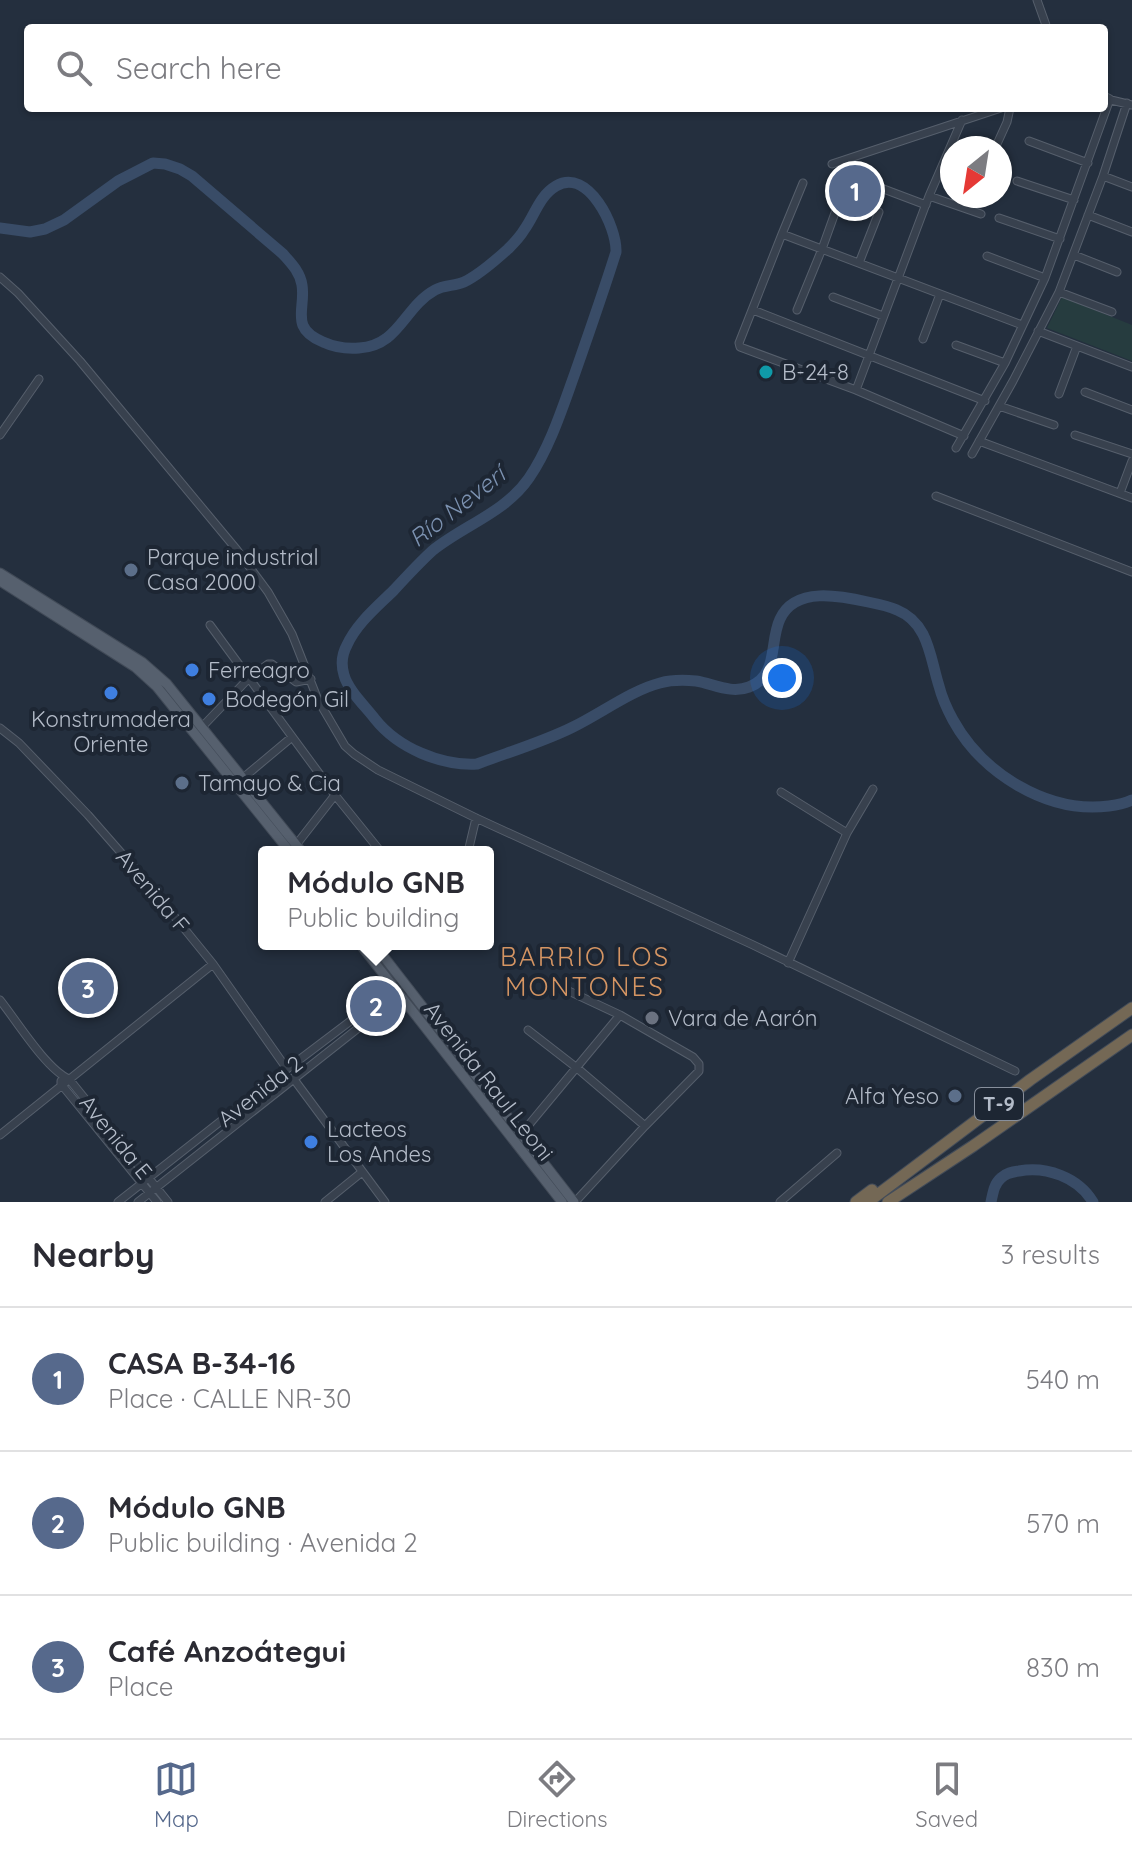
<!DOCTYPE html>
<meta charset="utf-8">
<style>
body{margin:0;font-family:Quicksand,sans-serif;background:#f2f2f3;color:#2b2b33}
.compass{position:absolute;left:940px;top:136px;width:72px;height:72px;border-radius:50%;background:#fff;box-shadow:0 2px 6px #0004;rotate:210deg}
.you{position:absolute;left:782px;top:678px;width:28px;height:28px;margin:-20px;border:6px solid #fff;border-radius:50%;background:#1a73e8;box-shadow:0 0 0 12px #1a73e833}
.badge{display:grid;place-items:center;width:52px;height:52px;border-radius:50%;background:#56698c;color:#fff;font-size:26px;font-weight:700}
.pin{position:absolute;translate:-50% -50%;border:4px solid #fff;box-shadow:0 2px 8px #0006}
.popup{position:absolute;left:258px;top:846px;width:236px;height:104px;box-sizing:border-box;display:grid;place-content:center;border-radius:8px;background:#fff;filter:drop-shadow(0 2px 6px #0005);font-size:26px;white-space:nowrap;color:#7c7c81}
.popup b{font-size:30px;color:#2b2b33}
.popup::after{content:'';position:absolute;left:50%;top:100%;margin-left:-16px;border:16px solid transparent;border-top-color:#fff}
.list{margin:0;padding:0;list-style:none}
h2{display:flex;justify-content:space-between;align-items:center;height:104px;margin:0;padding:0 32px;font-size:34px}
h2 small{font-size:26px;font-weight:400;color:#7c7c81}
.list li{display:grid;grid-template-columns:52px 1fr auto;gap:24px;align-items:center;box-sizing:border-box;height:144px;padding:0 32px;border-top:2px solid #e1e1e2}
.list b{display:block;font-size:30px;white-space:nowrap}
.list p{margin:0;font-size:26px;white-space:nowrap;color:#7c7c81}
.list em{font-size:26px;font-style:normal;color:#7c7c81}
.icon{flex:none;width:44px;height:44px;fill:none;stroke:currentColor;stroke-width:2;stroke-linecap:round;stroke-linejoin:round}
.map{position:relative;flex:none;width:1132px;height:1202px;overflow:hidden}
.search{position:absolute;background:#fff;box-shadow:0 2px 6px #0004;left:24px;right:24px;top:24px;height:88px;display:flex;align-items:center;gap:20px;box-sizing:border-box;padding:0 28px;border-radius:8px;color:#7c7c81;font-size:30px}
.sheet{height:536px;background:#fff}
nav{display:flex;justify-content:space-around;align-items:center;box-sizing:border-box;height:112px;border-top:2px solid #e1e1e2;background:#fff;font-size:22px;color:#7c7c81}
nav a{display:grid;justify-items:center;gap:4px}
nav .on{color:#56698c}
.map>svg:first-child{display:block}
.green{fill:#263c3f}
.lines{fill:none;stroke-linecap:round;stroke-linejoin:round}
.river{stroke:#394c67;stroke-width:11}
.minor-casing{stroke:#565f6c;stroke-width:9}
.major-casing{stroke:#414a57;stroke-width:11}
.highway-casing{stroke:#434c59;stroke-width:13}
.minor{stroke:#38414e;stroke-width:7}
.major{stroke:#56606e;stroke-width:9}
.highway{stroke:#746855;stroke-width:11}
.culture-dot{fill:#0f9aa8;stroke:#1d2633;stroke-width:3}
.service-dot{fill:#5c6f8a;stroke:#1d2633;stroke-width:3}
.shop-dot{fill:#3f7fe0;stroke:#1d2633;stroke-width:3}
.worship-dot{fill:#6b7280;stroke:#1d2633;stroke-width:3}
.labels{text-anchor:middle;stroke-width:8;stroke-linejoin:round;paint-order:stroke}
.shield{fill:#1d2633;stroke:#878f9c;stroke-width:2}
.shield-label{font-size:20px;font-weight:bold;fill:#b4bcc9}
.poi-label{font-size:22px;fill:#b4bcc9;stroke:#1d2633;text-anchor:start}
.street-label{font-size:22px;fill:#b4bcc9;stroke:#1d2633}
.water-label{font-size:24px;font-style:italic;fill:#7c92b1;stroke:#1d2633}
.quarter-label{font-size:26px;letter-spacing:2px;fill:#d59563;stroke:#1d2633}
</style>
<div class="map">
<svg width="1132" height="1202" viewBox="0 0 1132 1202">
<rect width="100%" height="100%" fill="#242f3e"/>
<path class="green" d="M 1062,297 L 1132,325 L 1132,361 L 1047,328 Z"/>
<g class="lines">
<path class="river" d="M 0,228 L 30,232 L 45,229 L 64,220 L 118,181 L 153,163 L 165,164 L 180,169 L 192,176 L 283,254 C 291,263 300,272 302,285 C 306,309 289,328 323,342 C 334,347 347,349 359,348 C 399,346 404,307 435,290 C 444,285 455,286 464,282 C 477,276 497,259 508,249 C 514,243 520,237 524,230 C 535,215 539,196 556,186 C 588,167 617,227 616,252 C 603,293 589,333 575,373 C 562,409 550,447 529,478 C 505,513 464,525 432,551 C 419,563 406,577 394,590 C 377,607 357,623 347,645 C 342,654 341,665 344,675 C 348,690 365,706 375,719 C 398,748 441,766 477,764 C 509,752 543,742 573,727 C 600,714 632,690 660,683 C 671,680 685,680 696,681 C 714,684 731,694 749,687 C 779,676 769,642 780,619 C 795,586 841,596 868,602 C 878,604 888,606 897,610 C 929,623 930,658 939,686 C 942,698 947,709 953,720 C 982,773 1047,814 1109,806 C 1117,805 1124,804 1132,800
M 991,1202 C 993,1193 994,1184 1001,1178 C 1006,1173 1012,1172 1019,1171 C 1046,1166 1078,1177 1093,1202"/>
<defs>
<path id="minor" d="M 1037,0 L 1047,28
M 1107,99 L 1132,105
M 1029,141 L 1088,163
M 997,144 L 1007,122 L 1010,108
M 832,164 L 1001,108
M 1103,176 L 1132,187
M 1017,181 L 1074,200
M 865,182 L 926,205
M 929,196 L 981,214
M 1088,215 L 1132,232
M 999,218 L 1060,239
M 782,234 L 803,183
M 1074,255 L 1117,272
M 987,256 L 1045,278
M 859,263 L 879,212
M 0,277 L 18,293 L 80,361 L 237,550 L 268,592 L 292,634 L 318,700 L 345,746 L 354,754 L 378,770 L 476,818 L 751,944 L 1015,1071
M 1059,292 L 1112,312
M 833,297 L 883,316
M 753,310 L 985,401
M 797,310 L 822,249 L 845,185
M 1038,331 L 1132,367
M 923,339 L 940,294
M 956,345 L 1005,363
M 856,390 L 929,196 L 962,120
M 1085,392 L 1132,410
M 1059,394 L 1077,346
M 999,406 L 1054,425
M 0,435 L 39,379
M 1075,435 L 1132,454
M 964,436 L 856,390 L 740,347 L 739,343 L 782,234 L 1022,325
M 979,441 L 1132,498
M 956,448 L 1005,363 L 1045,278 L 1110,99 L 1104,96
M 972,454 L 1013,381 L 1059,292 L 1103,176 L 1127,103
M 1120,493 L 1132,461
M 936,496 L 1132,572
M 210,625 L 335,795 L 381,852
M 202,727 L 248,679 L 268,664 L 272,664 L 296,682 L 311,679
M 0,728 L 19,743 L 88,815 L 144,879 L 213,964 L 287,1069
M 243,778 L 292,737
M 781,792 L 847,833
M 296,845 L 335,795
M 468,852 L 476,818
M 788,963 L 847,833 L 873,789
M 558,986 L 620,1015 L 693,1057 L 699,1064 L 699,1071 L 645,1126 L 575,1202
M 0,1000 C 16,1020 46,1069 69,1079 L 168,1202
M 528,1030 L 577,1068 L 645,1126
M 293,1078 L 385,1202
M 61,1081 L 61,1084 L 157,1202
M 522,1133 L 620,1015
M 0,1135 L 213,964
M 118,1202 L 287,1069 L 398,985
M 138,1202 L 409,988
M 325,1202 L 362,1172
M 780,1202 L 837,1153"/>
<path id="major" d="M 0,573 L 142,662 L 167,684 L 302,852
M 0,581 L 135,667 L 157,687 L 290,852
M 360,944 L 562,1202
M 374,944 L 574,1202"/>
<path id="highway" d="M 856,1202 L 872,1190
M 868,1202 L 1030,1080 L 1132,1008
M 888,1202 L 973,1146 L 1132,1035"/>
</defs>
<use href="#minor" class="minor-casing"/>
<use href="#major" class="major-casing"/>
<use href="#highway" class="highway-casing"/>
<use href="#minor" class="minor"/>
<use href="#major" class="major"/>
<use href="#highway" class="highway"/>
</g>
<circle class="culture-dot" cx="766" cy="372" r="8"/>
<g class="service-dot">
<circle cx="131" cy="570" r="8"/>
<circle cx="182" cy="783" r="8"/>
<circle cx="955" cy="1096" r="8"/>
</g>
<g class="shop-dot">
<circle cx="192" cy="670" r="8"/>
<circle cx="111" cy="693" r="8"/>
<circle cx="209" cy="699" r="8"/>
<circle cx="311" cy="1142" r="8"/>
</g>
<circle class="worship-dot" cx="652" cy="1018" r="8"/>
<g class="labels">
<rect class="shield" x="975" y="1088" width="48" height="32" rx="6"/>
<g class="shield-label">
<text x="999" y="1111">T-9</text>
</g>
<g class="poi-label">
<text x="782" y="380">B-24-8</text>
<text x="147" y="565">Parque industrial<tspan x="147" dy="25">Casa 2000</tspan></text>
<text x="208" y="678">Ferreagro</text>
<text x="225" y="707">Bodegón Gil</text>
<text x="111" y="727" text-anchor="middle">Konstrumadera<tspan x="111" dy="25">Oriente</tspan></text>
<text x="198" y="791">Tamayo &amp; Cia</text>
<text x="668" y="1026">Vara de Aarón</text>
<text x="939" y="1104" text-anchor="end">Alfa Yeso</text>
<text x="327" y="1137">Lacteos<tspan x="327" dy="25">Los Andes</tspan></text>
</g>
<g class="street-label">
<text transform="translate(153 891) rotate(50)" y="8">Avenida F</text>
<text transform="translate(489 1081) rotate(52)" y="8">Avenida Raul Leoni</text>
<text transform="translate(260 1091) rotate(-38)" y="8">Avenida 2</text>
<text transform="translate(116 1137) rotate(51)" y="8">Avenida E</text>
</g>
<g class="water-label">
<text transform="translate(457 507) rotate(-38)" y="8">Río Neverí</text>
</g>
<g class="quarter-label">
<text x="585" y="966">BARRIO LOS<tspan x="585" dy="30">MONTONES</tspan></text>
</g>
</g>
</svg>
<svg class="compass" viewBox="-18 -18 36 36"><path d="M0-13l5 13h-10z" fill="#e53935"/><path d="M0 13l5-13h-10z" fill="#7c7c81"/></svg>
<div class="you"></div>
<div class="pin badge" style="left:855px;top:191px">1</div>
<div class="pin badge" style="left:376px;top:1006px">2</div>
<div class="popup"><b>Módulo GNB</b>Public building</div>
<div class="pin badge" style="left:88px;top:988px">3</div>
<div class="search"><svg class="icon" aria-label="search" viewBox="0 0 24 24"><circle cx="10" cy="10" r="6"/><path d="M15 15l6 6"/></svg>Search here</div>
</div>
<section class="sheet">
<h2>Nearby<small>3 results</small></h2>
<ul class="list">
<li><span class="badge">1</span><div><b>CASA B-34-16</b><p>Place · CALLE NR-30</p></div><em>540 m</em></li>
<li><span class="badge">2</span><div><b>Módulo GNB</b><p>Public building · Avenida 2</p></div><em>570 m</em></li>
<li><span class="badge">3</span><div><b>Café Anzoátegui</b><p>Place</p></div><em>830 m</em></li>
</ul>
</section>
<nav>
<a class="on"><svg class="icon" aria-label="map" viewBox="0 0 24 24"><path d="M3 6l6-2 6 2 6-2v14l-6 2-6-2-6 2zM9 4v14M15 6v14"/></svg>Map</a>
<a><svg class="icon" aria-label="directions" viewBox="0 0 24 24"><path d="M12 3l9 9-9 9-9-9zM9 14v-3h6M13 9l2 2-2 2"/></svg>Directions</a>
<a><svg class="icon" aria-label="saved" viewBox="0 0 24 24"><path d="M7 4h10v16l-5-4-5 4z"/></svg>Saved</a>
</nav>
